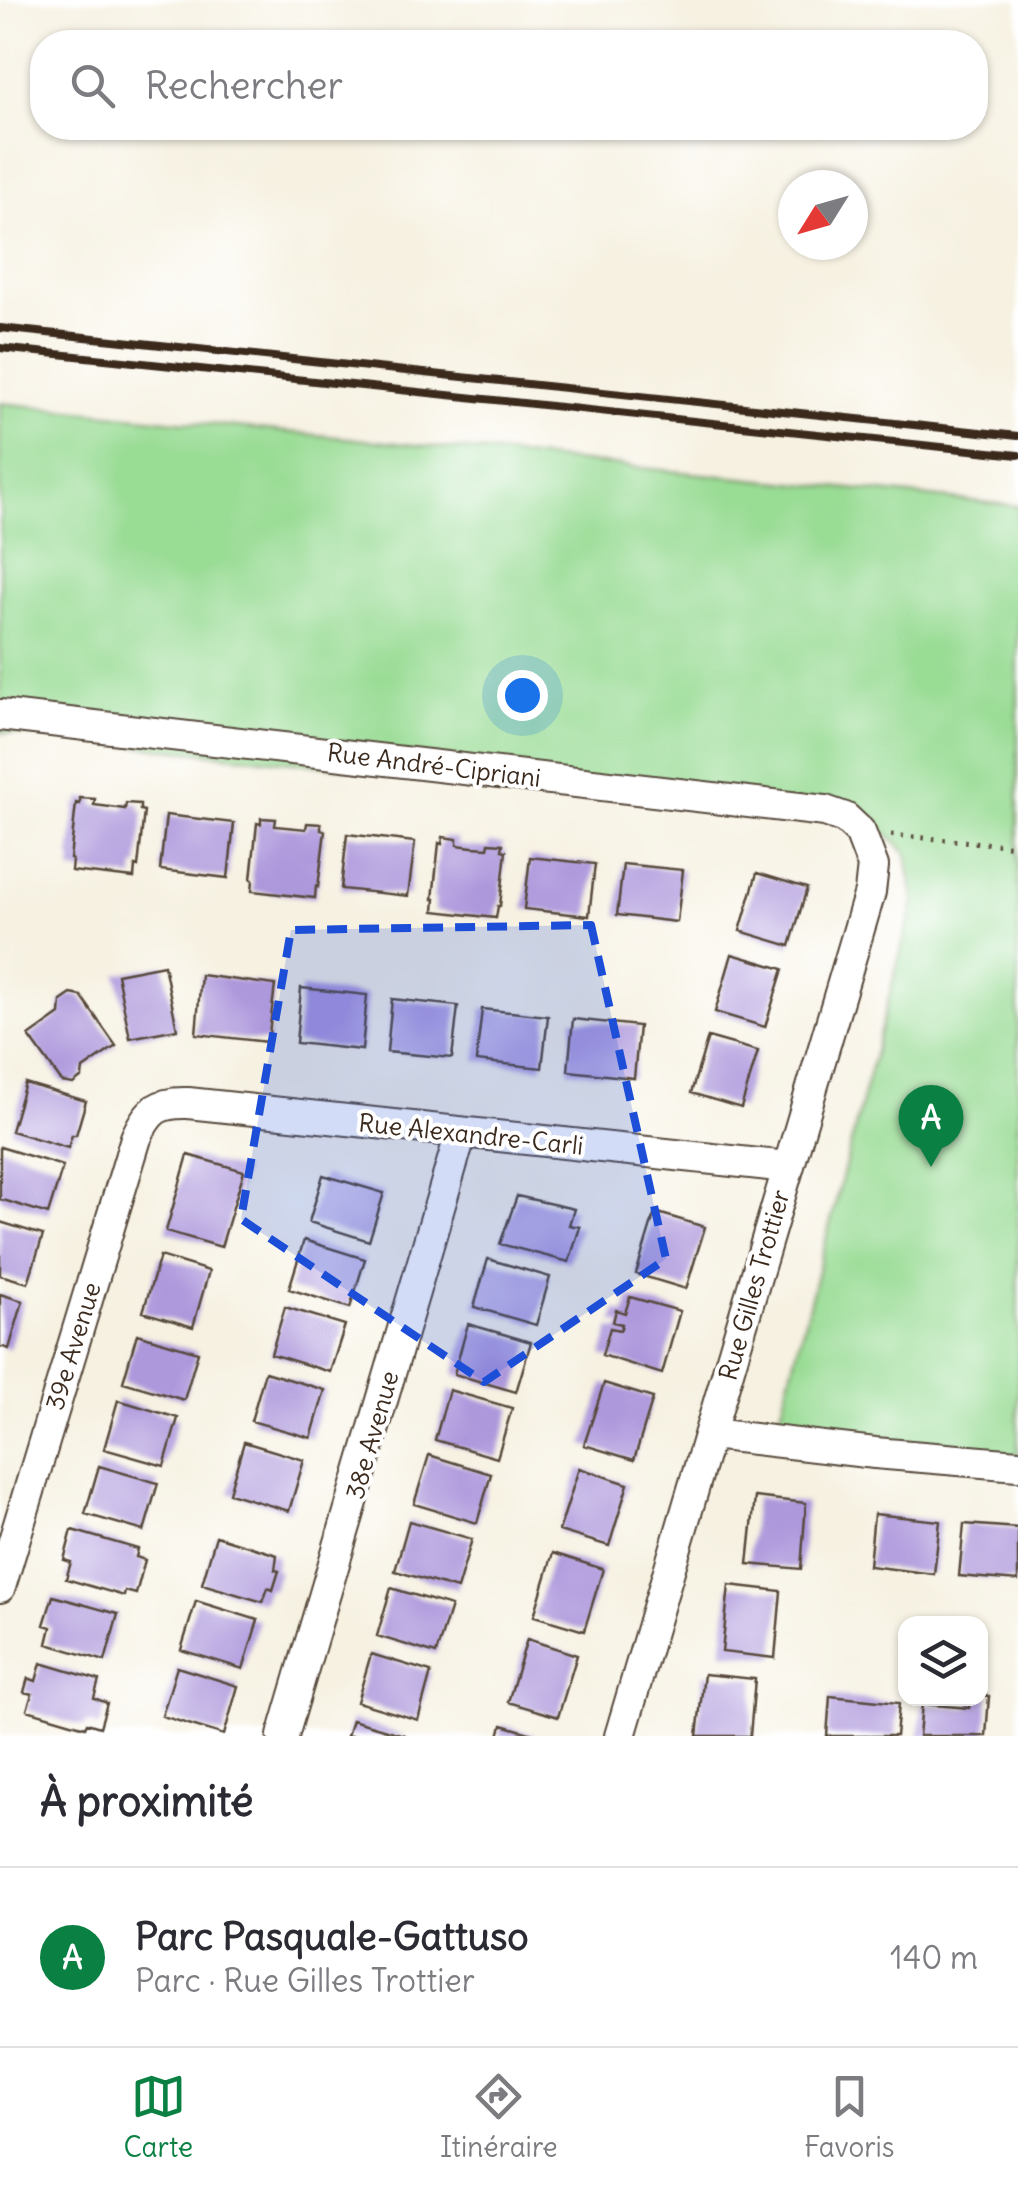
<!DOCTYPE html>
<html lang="fr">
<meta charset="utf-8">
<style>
body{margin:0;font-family:Delius,sans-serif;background:#f2f2f3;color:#2b2b33}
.controls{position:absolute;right:30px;bottom:30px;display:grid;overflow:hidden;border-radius:20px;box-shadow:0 2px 8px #0004}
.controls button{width:90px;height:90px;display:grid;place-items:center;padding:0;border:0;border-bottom:2px solid #e1e1e2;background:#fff;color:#2b2b33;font:50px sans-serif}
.compass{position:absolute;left:778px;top:170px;width:90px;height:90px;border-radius:50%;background:#fff;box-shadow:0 2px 8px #0004;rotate:233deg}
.you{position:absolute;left:522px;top:695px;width:35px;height:35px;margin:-25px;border:8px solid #fff;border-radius:50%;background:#1a73e8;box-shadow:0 0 0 15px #1a73e833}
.badge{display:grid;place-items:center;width:65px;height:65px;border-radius:50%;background:#0b8043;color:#fff;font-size:32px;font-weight:700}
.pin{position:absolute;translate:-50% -82px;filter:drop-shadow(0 2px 5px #0008)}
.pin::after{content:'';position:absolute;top:52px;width:35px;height:30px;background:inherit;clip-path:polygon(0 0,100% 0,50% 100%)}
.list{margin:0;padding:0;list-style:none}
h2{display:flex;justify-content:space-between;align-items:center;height:130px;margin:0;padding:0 40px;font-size:42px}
h2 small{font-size:32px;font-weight:400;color:#7c7c81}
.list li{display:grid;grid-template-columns:65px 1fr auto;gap:30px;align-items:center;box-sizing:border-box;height:180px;padding:0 40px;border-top:2px solid #e1e1e2}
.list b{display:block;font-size:38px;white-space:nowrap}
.list p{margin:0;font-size:32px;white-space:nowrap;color:#7c7c81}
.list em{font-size:32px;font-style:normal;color:#7c7c81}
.icon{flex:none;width:55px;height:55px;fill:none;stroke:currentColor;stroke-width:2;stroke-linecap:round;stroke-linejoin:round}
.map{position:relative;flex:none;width:1018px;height:1736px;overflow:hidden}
.search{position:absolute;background:#fff;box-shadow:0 2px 8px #0004;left:30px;right:30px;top:30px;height:110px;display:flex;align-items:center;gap:25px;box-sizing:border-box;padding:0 35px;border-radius:40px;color:#7c7c81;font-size:38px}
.sheet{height:310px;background:#fff}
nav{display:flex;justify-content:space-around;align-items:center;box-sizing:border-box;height:140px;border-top:2px solid #e1e1e2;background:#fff;font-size:28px;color:#7c7c81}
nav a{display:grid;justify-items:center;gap:5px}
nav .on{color:#0b8043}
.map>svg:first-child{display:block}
.green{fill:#99dc94;stroke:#6a8359;stroke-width:2.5}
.building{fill:#ad98dc}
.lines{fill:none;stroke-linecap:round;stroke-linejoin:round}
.street-casing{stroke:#57483b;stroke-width:34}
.path{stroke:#57483b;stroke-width:5;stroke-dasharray:2.5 8;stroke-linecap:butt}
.street{stroke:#fff;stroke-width:30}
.rail{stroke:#3b2a1e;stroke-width:8}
.marked{fill:#1d4ed8;fill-opacity:0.2;stroke:#1d4ed8;stroke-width:8;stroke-dasharray:20 12;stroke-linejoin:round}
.labels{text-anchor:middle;stroke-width:8;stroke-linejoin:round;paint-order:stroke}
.street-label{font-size:25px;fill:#3b2a1e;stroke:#fff}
</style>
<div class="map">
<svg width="1018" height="1736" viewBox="0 0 1018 1736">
<rect width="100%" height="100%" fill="#fff"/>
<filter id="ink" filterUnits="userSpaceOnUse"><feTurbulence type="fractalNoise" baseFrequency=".01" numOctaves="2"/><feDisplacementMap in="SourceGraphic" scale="20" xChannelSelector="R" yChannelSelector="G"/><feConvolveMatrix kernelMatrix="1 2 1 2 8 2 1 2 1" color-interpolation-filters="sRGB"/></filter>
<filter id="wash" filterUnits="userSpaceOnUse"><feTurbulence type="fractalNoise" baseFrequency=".0048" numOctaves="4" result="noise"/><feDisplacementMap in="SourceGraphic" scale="40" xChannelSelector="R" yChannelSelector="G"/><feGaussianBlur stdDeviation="2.25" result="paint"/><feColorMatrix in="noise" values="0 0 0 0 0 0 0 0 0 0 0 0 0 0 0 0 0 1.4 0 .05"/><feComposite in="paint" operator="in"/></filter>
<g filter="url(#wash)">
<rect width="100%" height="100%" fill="#f6f1e1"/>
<path class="green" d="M 0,403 L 1018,506 L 1018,1456 L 776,1432 L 914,901 L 907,853 L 873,821 L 0,732 Z"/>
<g id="blocks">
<path class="building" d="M 80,798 L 95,799 L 94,805 L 110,807 L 125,809 L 126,803 L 140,804 L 140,810 L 144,811 L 138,867 L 135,866 L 134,878 L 71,871 L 72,860 L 70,859 L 76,803 L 80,804 Z
M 166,815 L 234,823 L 228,878 L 160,870 Z
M 261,818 L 276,819 L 275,826 L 306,829 L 307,823 L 321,824 L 321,830 L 325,831 L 318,887 L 316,886 L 315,898 L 252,891 L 253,880 L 251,879 L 257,823 L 261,824 Z
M 347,834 L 415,842 L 408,896 L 341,889 Z
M 443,837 L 457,839 L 457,845 L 472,847 L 488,848 L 489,843 L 503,844 L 502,850 L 506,851 L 500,906 L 498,906 L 496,918 L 434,911 L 435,899 L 433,899 L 439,843 L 442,844 Z
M 530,857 L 595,864 L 589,916 L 524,909 Z
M 623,864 L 683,870 L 677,922 L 617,915 Z
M 757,873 L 807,888 L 790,946 L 740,931 Z
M 732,954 L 783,969 L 765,1027 L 715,1012 Z
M 164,965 L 177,1029 L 130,1038 L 117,974 Z
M 201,975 L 275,985 L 268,1042 L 196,1034 Z
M 301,988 L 367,995 L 362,1050 L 296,1043 Z
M 71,994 L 81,996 L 116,1046 L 83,1069 L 82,1077 L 73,1084 L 62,1082 L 29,1036 L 60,1014 L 61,1001 Z
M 392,999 L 458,1006 L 452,1058 L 387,1052 Z
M 482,1009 L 548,1016 L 542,1068 L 476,1061 Z
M 573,1019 L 639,1026 L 634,1078 L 568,1071 Z
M 708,1037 L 758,1051 L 741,1108 L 691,1093 Z
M 25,1083 L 86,1101 L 76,1135 L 72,1135 L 68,1148 L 11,1131 Z
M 0,1147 L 63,1166 L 48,1214 L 0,1199 Z
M 188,1155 L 244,1171 L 221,1247 L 166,1231 Z
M 323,1175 L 384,1193 L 369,1241 L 309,1222 Z
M 517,1196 L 574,1209 L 569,1225 L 580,1227 L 569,1262 L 500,1244 Z
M 655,1212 L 705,1227 L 686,1289 L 636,1274 Z
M 0,1222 L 43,1235 L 28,1283 L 0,1275 Z
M 304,1240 L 365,1259 L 350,1308 L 289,1289 Z
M 160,1256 L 209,1271 L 193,1327 L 143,1312 Z
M 488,1259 L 550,1277 L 536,1325 L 474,1307 Z
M 0,1294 L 23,1301 L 9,1349 L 0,1346 Z
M 630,1297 L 680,1311 L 662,1374 L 602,1355 L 610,1328 L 620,1330 L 621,1328 L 622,1324 L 613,1322 L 616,1310 L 625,1313 Z
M 285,1307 L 345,1325 L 330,1372 L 271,1354 Z
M 468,1324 L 531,1342 L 516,1392 L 454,1374 Z
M 137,1334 L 198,1352 L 184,1400 L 123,1382 Z
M 265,1372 L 325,1390 L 311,1438 L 251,1421 Z
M 604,1383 L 653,1398 L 634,1460 L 584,1445 Z
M 449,1390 L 512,1408 L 497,1458 L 435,1440 Z
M 118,1400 L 178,1418 L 164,1466 L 104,1449 Z
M 244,1442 L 304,1460 L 289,1511 L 229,1493 Z
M 429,1455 L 491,1474 L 477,1523 L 414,1504 Z
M 99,1466 L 158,1483 L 144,1531 L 85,1514 Z
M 579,1468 L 628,1484 L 609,1546 L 559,1531 Z
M 755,1497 L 806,1503 L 801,1569 L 748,1564 Z
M 874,1514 L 940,1521 L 934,1574 L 869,1566 Z
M 409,1521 L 472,1539 L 457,1589 L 395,1571 Z
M 964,1524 L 1018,1528 L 1018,1581 L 959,1576 Z
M 72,1530 L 138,1549 L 136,1557 L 145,1560 L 136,1594 L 125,1591 L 124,1596 L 66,1579 L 71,1562 L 64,1560 Z
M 216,1536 L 277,1555 L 275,1570 L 279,1571 L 273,1590 L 268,1588 L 263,1602 L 202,1584 Z
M 553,1553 L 603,1569 L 584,1631 L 534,1616 Z
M 729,1585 L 781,1591 L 775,1658 L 722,1652 Z
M 391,1588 L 451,1606 L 436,1654 L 377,1636 Z
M 53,1596 L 118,1614 L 105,1661 L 47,1644 L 51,1627 L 44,1625 Z
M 196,1601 L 258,1620 L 243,1669 L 181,1650 Z
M 527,1639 L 577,1655 L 558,1717 L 508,1702 Z
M 371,1654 L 431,1672 L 418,1720 L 357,1702 Z
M 41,1663 L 99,1680 L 94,1698 L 107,1703 L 100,1727 L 87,1723 L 85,1727 L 27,1710 L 32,1694 L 24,1692 L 28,1678 L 36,1681 Z
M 177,1667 L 238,1686 L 224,1735 L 162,1716 Z
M 704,1674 L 755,1679 L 750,1736 L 697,1736 Z
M 980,1695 L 989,1696 L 986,1736 L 919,1736 L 922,1704 L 969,1708 L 971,1698 L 980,1698 Z
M 830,1696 L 899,1703 L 896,1736 L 827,1736 Z
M 352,1720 L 404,1735 L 404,1736 L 347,1736 Z
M 502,1725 L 536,1735 L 536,1736 L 499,1736 Z"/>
</g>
</g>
<g filter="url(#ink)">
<use href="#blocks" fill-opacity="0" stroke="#57483b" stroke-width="2.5"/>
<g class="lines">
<defs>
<path id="street" d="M 0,715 L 825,811 L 845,818 L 860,832 L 873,866 L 870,892 L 620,1736
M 711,1434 L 875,1453 L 1018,1465
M 0,1587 L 136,1138 C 148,1110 158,1102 188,1103 L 788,1167
M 283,1736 L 461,1133"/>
</defs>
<use href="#street" class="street-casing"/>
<path class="path" d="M 891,835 L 1018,846"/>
<use href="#street" class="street"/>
<path class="rail" d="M 0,328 L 1018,436
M 0,348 L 1018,455"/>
</g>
</g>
<path class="marked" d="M 591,925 L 666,1259 L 484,1382 L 241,1219 L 291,930 Z"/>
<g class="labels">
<g class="street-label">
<text transform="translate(434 765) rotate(7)" y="9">Rue André-Cipriani</text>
<text transform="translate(471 1134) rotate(6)" y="9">Rue Alexandre-Carli</text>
<text transform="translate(754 1285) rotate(-74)" y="9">Rue Gilles Trottier</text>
<text transform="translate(73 1346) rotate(-73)" y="9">39e Avenue</text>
<text transform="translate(372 1435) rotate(-74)" y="9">38e Avenue</text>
</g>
</g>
</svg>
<div class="controls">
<button><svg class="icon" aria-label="layers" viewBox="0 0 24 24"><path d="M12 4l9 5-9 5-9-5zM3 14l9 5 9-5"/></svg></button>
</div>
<svg class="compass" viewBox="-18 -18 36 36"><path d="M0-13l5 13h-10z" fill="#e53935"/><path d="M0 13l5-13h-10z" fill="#7c7c81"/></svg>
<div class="you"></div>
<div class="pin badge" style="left:931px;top:1167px">A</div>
<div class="search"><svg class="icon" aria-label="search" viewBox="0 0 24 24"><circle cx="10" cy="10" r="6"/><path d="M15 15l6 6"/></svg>Rechercher</div>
</div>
<section class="sheet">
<h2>À proximité<small></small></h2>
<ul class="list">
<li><span class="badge">A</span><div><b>Parc Pasquale-Gattuso</b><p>Parc · Rue Gilles Trottier</p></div><em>140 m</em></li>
</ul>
</section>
<nav>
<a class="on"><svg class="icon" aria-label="map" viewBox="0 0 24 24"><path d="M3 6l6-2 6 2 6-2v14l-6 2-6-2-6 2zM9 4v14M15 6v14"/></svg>Carte</a>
<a><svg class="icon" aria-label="directions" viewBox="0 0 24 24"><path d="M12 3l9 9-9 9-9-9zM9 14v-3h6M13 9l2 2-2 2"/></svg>Itinéraire</a>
<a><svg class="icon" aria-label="saved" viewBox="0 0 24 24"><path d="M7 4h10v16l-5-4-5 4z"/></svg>Favoris</a>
</nav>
